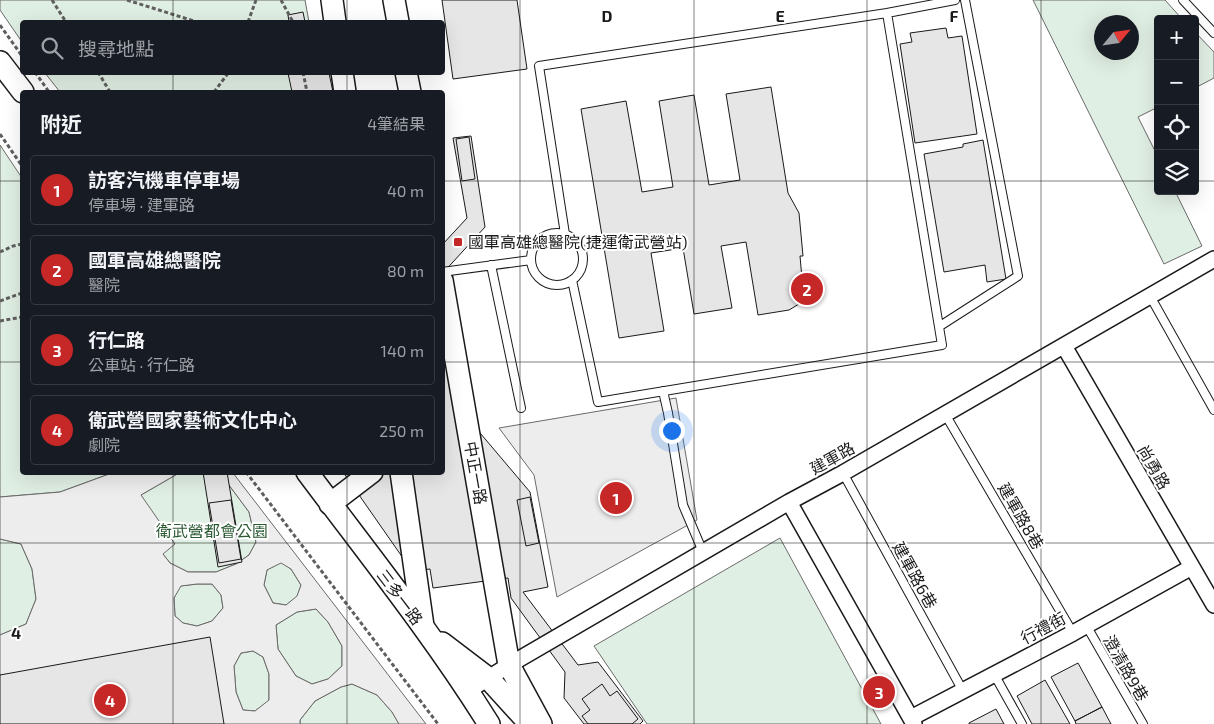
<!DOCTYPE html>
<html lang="zh-TW">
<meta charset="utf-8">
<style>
body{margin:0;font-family:"Exo 2","Noto Sans TC",sans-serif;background:#20242c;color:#f1f3f6}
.controls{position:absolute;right:15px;top:15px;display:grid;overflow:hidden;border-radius:5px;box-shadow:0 5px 20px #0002}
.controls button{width:45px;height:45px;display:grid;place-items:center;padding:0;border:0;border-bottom:1px solid #363941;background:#171b24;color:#f1f3f6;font:25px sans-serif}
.compass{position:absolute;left:1094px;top:15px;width:45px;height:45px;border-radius:50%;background:#171b24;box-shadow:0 5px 20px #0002;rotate:61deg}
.you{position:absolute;left:671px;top:430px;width:18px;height:18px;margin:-12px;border:4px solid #fff;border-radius:50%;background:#1a73e8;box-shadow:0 0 0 8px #1a73e833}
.badge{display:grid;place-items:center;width:32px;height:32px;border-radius:50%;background:#c62828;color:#fff;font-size:16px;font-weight:700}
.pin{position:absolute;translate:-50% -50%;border:2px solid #fff;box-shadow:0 1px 5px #0006}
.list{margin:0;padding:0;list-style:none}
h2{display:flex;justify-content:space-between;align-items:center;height:65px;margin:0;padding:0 20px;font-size:21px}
h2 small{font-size:16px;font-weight:400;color:#9ea1a6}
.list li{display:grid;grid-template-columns:32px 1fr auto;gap:15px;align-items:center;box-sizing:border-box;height:70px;margin:0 10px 10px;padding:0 10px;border:1px solid #363941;border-radius:5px}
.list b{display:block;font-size:19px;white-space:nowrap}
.list p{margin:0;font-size:16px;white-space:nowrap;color:#9ea1a6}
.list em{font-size:16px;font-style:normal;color:#9ea1a6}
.icon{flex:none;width:28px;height:28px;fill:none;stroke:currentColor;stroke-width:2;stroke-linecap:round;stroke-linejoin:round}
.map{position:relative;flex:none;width:1214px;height:724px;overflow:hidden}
.search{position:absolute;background:#171b24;box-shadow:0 5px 20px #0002;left:20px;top:20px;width:425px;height:55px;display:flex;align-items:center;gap:12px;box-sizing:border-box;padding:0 18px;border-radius:5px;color:#9ea1a6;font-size:19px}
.panel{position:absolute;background:#171b24;box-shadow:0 5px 20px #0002;left:20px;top:90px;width:425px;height:385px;border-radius:5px}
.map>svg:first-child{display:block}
.green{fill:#e0efe3;stroke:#6a6a6a;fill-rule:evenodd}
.parking{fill:#ededed;stroke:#6a6a6a;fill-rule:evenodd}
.building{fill:#e6e6e6;stroke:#1a1a1a}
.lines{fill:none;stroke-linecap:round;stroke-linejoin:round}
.lane-casing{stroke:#1a1a1a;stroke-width:10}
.street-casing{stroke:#1a1a1a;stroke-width:18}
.secondary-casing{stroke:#1a1a1a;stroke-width:24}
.path{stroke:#5f5f5f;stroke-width:3;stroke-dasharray:4 2.5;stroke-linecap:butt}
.lane{stroke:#fff;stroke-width:8}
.street{stroke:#fff;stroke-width:15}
.secondary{stroke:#fff;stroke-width:21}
.grid{fill:none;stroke:#1a1a1a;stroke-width:1;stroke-opacity:0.55}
.poi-dot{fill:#c62828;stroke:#fff;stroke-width:2}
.labels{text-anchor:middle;stroke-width:4;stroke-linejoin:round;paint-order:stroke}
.poi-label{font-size:16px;fill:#1a1a1a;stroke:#fff;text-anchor:start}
.street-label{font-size:16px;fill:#1a1a1a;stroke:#fff}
.park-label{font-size:16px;fill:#2b5a34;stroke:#fff}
.grid-label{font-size:16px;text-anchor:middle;font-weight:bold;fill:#1a1a1a;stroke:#fff;stroke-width:4;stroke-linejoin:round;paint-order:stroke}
</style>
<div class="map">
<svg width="1214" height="724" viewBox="0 0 1214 724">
<rect width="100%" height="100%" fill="#fff"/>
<path class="green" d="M 0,0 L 305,0 L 309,22 L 22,22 L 22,42 L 0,10 Z
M 1033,0 L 1165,0 L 1182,19 L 1158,19 L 1158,107 L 1138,117 L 1158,157 L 1158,191 L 1175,191 L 1202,246 L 1164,264 ZM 1102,22 L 1132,22 L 1132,52 L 1102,52 Z
M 1195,32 L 1214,52 L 1214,78 L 1195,88 Z
M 45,73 L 318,73 L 322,92 L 60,92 Z
M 0,145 L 22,178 L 22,472 L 112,473 L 60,492 L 0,497 Z
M 179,473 L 220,473 L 249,512 L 256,542 L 249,555 L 236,564 L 216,572 L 188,572 L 170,563 L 163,554 L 141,495 Z
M 780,538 L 881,724 L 647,724 L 594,646 Z
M 0,539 L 21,544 L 32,569 L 36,599 L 26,624 L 0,635 Z
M 281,562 L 291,569 L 301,585 L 297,597 L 286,605 L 273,603 L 264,585 L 267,570 Z
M 197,584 L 212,584 L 221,595 L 223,608 L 212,621 L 197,626 L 183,623 L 175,616 L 174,598 L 180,586 Z
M 316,609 L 328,622 L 342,646 L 342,666 L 328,679 L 312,684 L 296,676 L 278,649 L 276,625 L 297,612 Z
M 253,651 L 263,657 L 269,674 L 269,701 L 255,711 L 243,710 L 236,692 L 234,666 L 241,653 Z
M 352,684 L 377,695 L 392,712 L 399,724 L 300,724 L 300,720 L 315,701 L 341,687 Z"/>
<path class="parking" d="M 676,398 L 697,520 L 557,597 L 534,475 L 499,428 Z
M 112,473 L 179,473 L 141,495 L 175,544 L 163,554 L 170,563 L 188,572 L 216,572 L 236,564 L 249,555 L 256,542 L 249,512 L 220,473 L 233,473 L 426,724 L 399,724 L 392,712 L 377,695 L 352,684 L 341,687 L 315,701 L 300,720 L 300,724 L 224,724 L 0,675 L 0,635 L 26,624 L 36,599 L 32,569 L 21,544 L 0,539 L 0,497 L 60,492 ZM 281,563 L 291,569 L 301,585 L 297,596 L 286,605 L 273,603 L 264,585 L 267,570 ZM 197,584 L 212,584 L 221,595 L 223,608 L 212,621 L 197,626 L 183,623 L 175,616 L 174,598 L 181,586 ZM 316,609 L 328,622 L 342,646 L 342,666 L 328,679 L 312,684 L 296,676 L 278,649 L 276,625 L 297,612 ZM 253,651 L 263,657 L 269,674 L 269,700 L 255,711 L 243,710 L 236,692 L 234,666 L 241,653 Z"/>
<path class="building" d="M 442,0 L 517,0 L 527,69 L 453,79 Z
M 303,12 L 305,22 L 289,22 L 288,15 Z
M 946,28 L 948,38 L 962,36 L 977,134 L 915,143 L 900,44 L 912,42 L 910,33 Z
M 292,72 L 327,72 L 329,73 L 333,92 L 292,92 L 288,73 Z
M 771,87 L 788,193 L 799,213 L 803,256 L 800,256 L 804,301 L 789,310 L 758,315 L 746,242 L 721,246 L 732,308 L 694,314 L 683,248 L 651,253 L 664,331 L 619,338 L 581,109 L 626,101 L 642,192 L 673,187 L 659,101 L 694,95 L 709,185 L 740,180 L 726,94 Z
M 471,136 L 485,227 L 442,274 L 442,245 L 467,218 L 453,138 Z
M 469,137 L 475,179 L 462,181 L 456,139 Z
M 983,140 L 1006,279 L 987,282 L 985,265 L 944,272 L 924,154 L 963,147 L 963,144 Z
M 442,349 L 456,409 L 475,427 L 530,492 L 548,587 L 523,592 L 578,665 L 598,662 L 643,721 L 640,724 L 584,724 L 564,698 L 565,672 L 511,598 L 508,578 L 433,588 L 430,569 L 412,571 L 343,472 L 442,472 Z
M 203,472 L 227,472 L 242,562 L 218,567 Z
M 530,497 L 539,543 L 526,546 L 517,500 Z
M 231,500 L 241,559 L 219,563 L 209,503 Z
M 210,637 L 224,724 L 0,724 L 0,675 Z
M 1078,663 L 1102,707 L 1075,721 L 1051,677 Z
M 1045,680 L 1070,724 L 1032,724 L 1017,696 Z
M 602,684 L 610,696 L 617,691 L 638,719 L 632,724 L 588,724 L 582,716 L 590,710 L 582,699 Z
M 1102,707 L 1111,724 L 1076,724 L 1075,721 Z
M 996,709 L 1004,724 L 969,724 L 969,723 Z"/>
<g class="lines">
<defs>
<path id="lane" d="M 1183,0 L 1214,33
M 887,13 L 955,0
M531 259a26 26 0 1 1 52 0a26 26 0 1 1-52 0Z
M 565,234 L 539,66 L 887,13 L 942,345 L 598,402 L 572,280
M 491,265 L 521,408
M 442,272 L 531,260
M 1150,296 L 1214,410
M 940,326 L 1018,276 L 965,0
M 663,391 L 668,413 L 683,505 L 703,552
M 945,414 L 1073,633
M 843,473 L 963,691
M 1086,625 L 1143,724
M 994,674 L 1022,724"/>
<path id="street" d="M 1064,346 L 1214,605
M 789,502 L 914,724
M 468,691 L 509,665 L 789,502 L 843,473 L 1214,259
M 911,718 L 1073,633 L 1192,567"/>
<path id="secondary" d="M 332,0 L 335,22
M 394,0 L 398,22
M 0,62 L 23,92
M 342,72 L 345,92
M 406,72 L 410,92
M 442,280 L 509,665 L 541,724
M 307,472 C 369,555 434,636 489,724
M 401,472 L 423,626
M 330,504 L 372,472
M 442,643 L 488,678 L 530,724"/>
</defs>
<use href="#lane" class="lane-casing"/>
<use href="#street" class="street-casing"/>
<use href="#secondary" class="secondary-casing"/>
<path class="path" d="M 52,0 L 66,22
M 127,0 L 197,22
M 281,0 L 293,22
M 248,22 L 256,0
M 0,25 L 22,56
M 35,72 L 49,92
M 98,72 L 110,92
M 303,72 L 307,92
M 214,92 L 229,72
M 0,134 L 22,166
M 0,252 L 13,246 L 22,244
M 0,301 L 22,293
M 0,321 L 22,317
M 246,472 L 438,724"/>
<use href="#lane" class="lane"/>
<use href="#street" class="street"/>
<use href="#secondary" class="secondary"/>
</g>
<path class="grid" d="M 173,0 L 173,22M 347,0 L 347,22M 520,0 L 520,724M 694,0 L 694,724M 867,0 L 867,724M 1041,0 L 1041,724M 173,72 L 173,92M 347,72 L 347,92M 0,181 L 22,181M 442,181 L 1158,181M 1195,181 L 1214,181M 0,362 L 22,362M 442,362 L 1214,362M 173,472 L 173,724M 347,472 L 347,724M 0,543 L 1214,543"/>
<rect class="poi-dot" x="453" y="237" width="10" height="10" rx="2.5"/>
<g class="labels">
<g class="poi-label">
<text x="468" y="248">國軍高雄總醫院(捷運衛武營站)</text>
</g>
<g class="street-label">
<text transform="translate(832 458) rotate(-29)" y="6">建軍路</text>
<text transform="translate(1154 467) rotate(60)" y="6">尚勇路</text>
<text transform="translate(476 473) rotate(80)" y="6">中正一路</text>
<text transform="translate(1021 516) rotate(60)" y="6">建軍路8巷</text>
<text transform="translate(915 575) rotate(61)" y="6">建軍路6巷</text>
<text transform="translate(400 597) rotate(53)" y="6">三多一路</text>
<text transform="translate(1043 628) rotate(-28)" y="6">行禮街</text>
<text transform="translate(1126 668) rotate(60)" y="6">澄清路9巷</text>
</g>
<g class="park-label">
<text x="212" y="537">衛武營都會公園</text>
</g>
</g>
<g class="grid-label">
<text x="607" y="22">D</text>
<text x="780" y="22">E</text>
<text x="954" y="22">F</text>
<text x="16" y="639">4</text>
</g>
</svg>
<div class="controls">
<button>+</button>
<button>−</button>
<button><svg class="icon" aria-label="locate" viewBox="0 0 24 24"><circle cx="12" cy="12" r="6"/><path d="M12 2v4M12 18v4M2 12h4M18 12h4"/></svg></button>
<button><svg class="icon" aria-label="layers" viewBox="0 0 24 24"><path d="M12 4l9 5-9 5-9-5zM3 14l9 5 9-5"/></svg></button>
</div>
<svg class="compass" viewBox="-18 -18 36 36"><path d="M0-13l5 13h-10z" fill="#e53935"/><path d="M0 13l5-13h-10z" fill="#9ea1a6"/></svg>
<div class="you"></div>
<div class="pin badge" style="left:616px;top:498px">1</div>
<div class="pin badge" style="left:807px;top:289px">2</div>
<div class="pin badge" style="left:879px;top:692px">3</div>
<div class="pin badge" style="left:110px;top:700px">4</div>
<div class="search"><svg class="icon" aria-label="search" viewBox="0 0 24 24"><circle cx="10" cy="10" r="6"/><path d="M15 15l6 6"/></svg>搜尋地點</div>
<section class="panel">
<h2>附近<small>4筆結果</small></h2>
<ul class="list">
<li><span class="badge">1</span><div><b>訪客汽機車停車場</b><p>停車場 · 建軍路</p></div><em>40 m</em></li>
<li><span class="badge">2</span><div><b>國軍高雄總醫院</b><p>醫院</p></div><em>80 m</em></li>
<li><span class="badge">3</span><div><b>行仁路</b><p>公車站 · 行仁路</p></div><em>140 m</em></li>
<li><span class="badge">4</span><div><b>衛武營國家藝術文化中心</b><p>劇院</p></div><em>250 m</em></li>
</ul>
</section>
</div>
